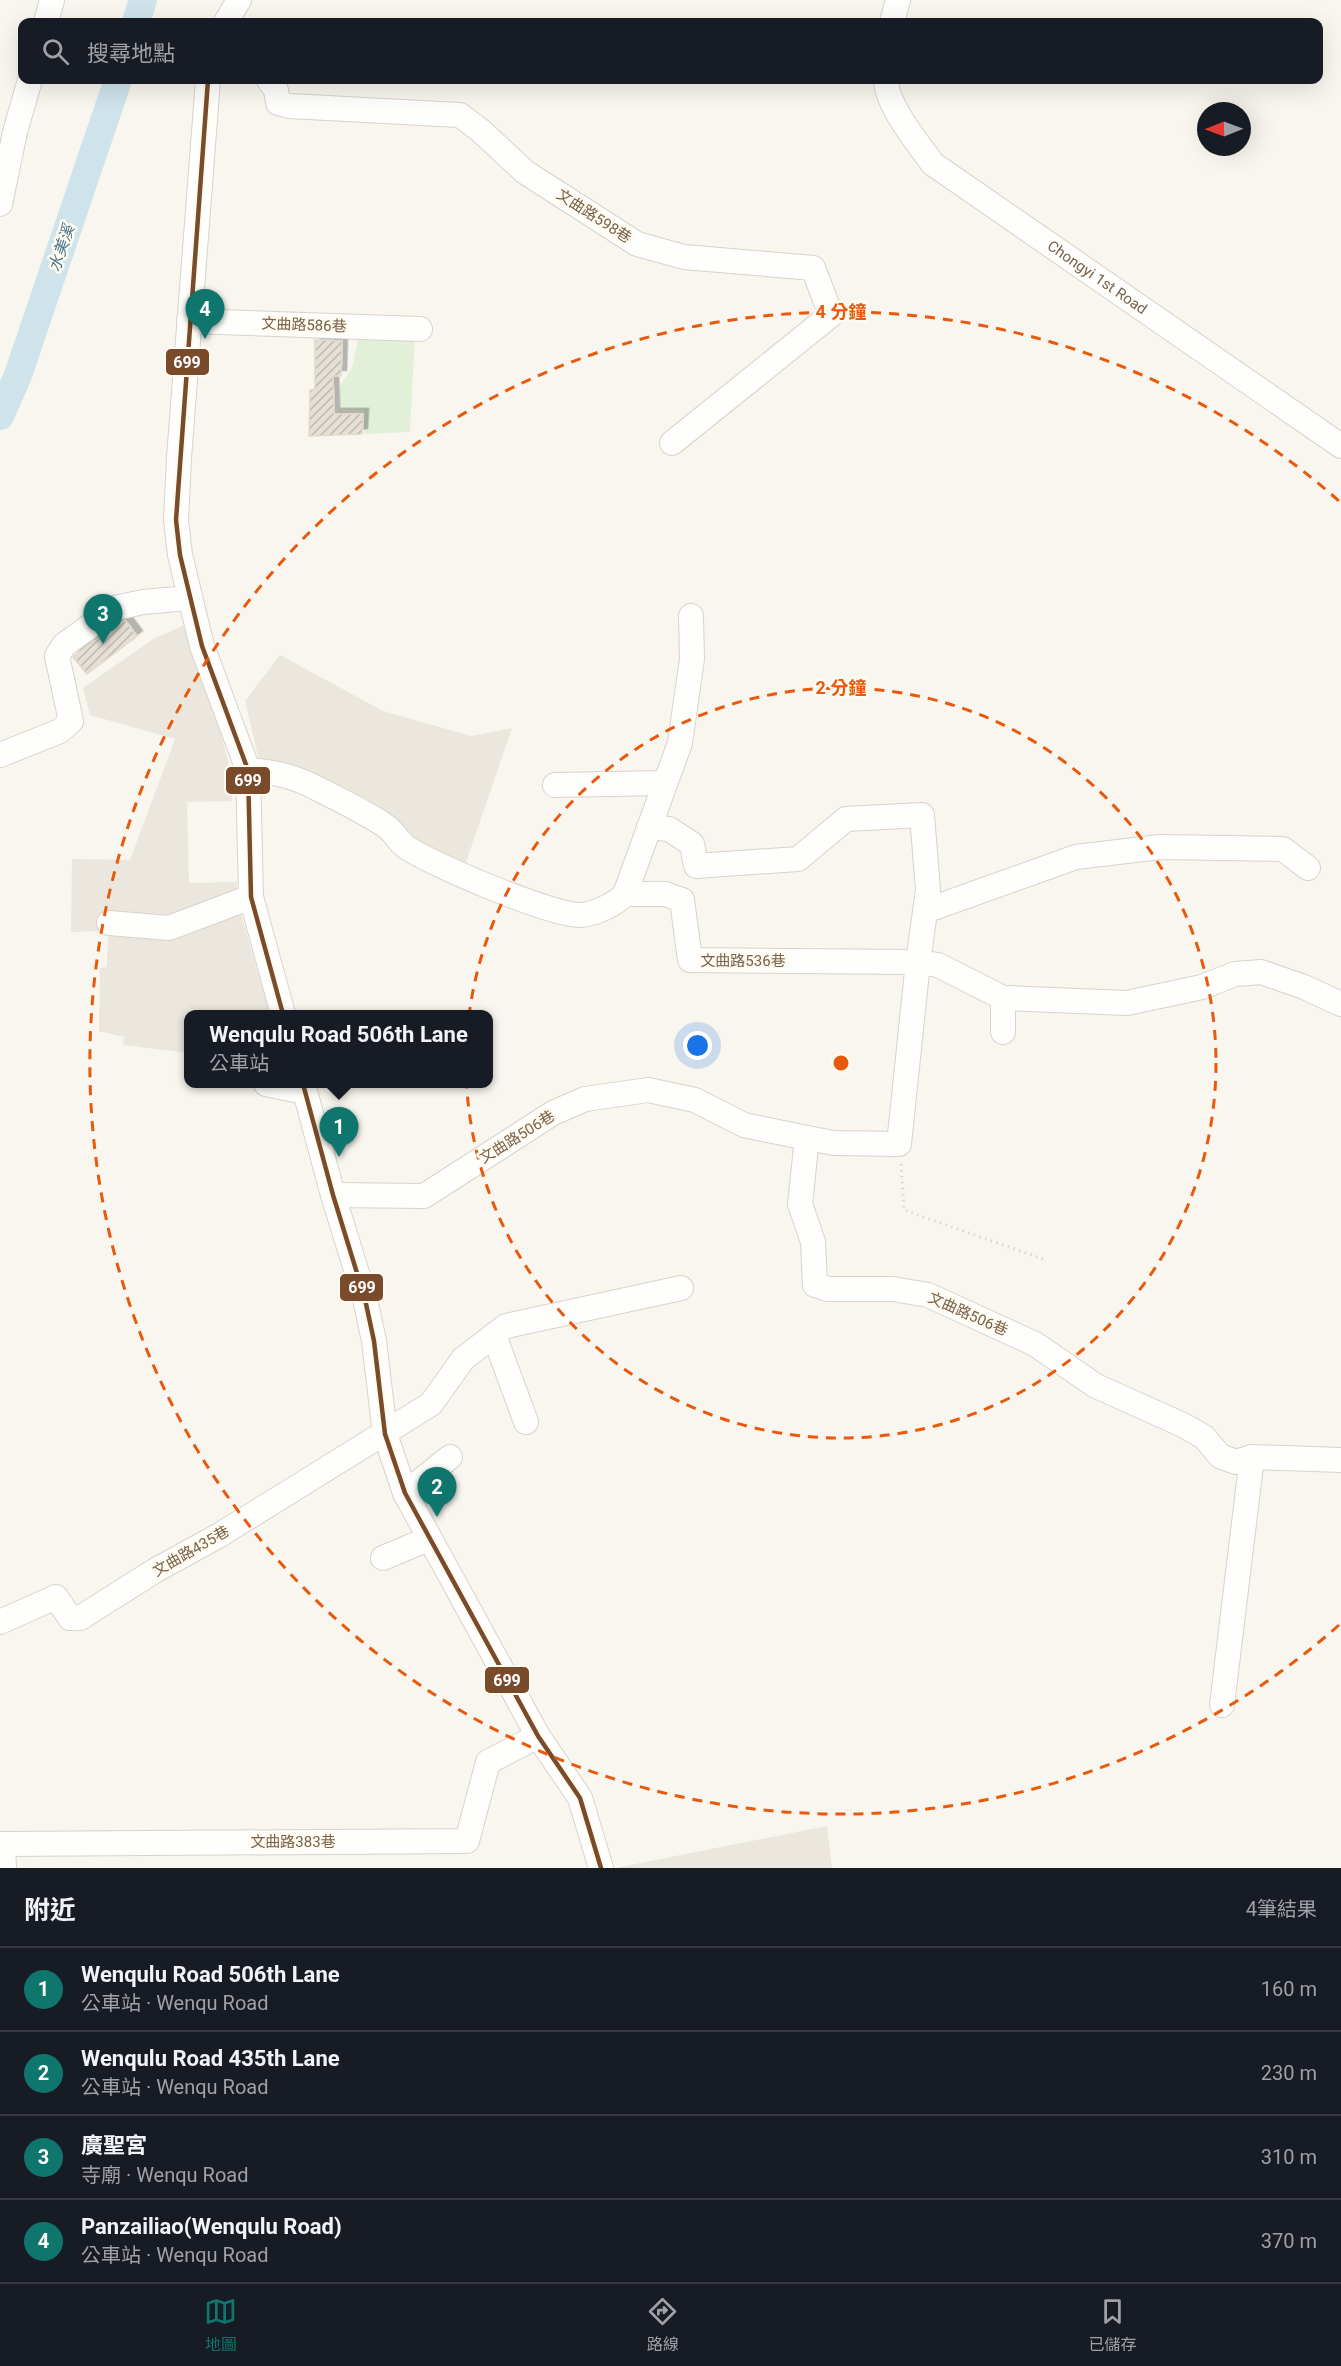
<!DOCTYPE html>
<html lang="zh-TW">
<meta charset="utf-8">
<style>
body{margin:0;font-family:Roboto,"Noto Sans TC",sans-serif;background:#20242c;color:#f1f3f6}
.compass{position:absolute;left:1197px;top:102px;width:54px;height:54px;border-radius:50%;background:#171b24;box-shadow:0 6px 24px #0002;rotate:269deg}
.you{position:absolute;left:698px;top:1046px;width:21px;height:21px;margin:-15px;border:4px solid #fff;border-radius:50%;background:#1a73e8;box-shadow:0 0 0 9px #1a73e833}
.badge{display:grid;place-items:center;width:39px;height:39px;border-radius:50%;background:#0f766e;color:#fff;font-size:20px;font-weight:700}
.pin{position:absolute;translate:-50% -50px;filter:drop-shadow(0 2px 3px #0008)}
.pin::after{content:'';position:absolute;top:32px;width:21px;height:18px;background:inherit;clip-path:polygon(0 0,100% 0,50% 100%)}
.popup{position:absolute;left:184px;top:1010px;width:309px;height:78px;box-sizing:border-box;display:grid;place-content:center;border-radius:12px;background:#171b24;filter:drop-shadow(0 2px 4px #0005);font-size:20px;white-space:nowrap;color:#9ea1a6}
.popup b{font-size:22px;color:#f1f3f6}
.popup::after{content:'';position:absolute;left:50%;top:100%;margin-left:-12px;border:12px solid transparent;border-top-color:#171b24}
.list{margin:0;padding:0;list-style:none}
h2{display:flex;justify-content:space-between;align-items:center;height:78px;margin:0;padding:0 24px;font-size:26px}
h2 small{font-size:20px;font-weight:400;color:#9ea1a6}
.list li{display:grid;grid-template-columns:39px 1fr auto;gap:18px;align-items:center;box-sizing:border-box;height:84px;padding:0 24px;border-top:2px solid #363941}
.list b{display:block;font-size:22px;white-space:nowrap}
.list p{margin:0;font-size:20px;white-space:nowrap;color:#9ea1a6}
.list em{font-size:20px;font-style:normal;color:#9ea1a6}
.icon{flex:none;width:33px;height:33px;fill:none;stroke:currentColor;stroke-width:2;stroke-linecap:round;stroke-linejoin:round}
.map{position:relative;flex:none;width:1341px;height:1868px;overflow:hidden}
.search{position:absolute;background:#171b24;box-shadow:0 6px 24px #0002;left:18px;right:18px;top:18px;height:66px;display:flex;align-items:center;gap:15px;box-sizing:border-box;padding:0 21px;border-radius:12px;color:#9ea1a6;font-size:22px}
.sheet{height:414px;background:#171b24}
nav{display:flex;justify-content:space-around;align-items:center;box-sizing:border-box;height:84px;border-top:2px solid #363941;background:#171b24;font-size:16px;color:#9ea1a6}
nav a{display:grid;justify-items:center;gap:3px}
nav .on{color:#0f766e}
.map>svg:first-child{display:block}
.industrial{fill:#ebe7de}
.green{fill:#e2f0d8}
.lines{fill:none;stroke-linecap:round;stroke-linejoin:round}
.river{stroke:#cee3ea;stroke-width:28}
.building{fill:url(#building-hatch);stroke:#e1dacf;stroke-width:1.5;filter:url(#shadow)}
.minor-casing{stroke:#d8d3cb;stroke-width:26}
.path{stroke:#dbd6cf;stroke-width:3;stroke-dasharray:1.5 4.5;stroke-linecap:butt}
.minor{stroke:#fefefc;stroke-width:24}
.bus-1-casing{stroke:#fffbf0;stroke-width:9}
.bus-1{stroke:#7a4b2a;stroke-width:4.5}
.ring{fill:none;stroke:#e8590c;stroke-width:3;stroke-dasharray:10 8}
.labels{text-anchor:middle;stroke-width:5;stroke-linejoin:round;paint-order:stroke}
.street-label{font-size:15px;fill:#79624b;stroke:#fffbf0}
.water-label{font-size:16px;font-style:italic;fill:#44758c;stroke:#fffbf0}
.centre{fill:#e8590c;stroke:#fffbf0;stroke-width:3}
.ring-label{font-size:18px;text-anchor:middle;font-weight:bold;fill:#e8590c;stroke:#fffbf0;stroke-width:5;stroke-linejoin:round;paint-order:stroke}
.line-badge{stroke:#fffbf0;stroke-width:2}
.badge-label{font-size:16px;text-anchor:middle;font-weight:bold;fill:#fff}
</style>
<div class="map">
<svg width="1341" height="1868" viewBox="0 0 1341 1868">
<defs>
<pattern id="building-hatch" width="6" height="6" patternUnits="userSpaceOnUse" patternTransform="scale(1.5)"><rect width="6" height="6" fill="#e5dfd5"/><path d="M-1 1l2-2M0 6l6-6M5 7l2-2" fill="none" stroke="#beb8af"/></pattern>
<filter id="shadow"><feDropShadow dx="5.5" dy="-5.5" stdDeviation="0" flood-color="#0004"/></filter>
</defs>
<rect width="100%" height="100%" fill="#f8f6ee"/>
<path class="industrial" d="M 191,622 L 228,761 L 232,801 L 187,802 L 189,883 L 237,882 L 237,901 L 270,1014 L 189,1014 L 189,1053 L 123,1045 L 124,1037 L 99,1031 L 100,968 L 107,967 L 108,931 L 71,932 L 72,859 L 130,860 L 175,739 L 90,715 L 83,688 L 153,639 Z
M 280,655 L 383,711 L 471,736 L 512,728 L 463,871 L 396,831 L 261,769 L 245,701 Z
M 827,1826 L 832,1868 L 615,1868 Z"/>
<path class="green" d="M 360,331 L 415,334 L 410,432 L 364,434 L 364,410 L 339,409 L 340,385 L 352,368 Z"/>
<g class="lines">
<path class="river" d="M 136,22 L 143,0
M 0,416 L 18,375 L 118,80"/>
</g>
<path class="building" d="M 315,340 L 342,341 L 341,376 L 333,376 L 334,414 L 363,414 L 362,434 L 309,436 L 310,390 L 315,389 Z
M 125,620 L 137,636 L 87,674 L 73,657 L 75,655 Z"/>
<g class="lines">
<defs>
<g id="minor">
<path d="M 46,22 L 52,0"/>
<path d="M 226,22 L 239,0"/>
<path d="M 892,22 L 898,0"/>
<path d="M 208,80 L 179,458 L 176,520 L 180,555 L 202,646 L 248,770 L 251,897 L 283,1014"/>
<path d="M 269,80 L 276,90 L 278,103 L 289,106 L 460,115 L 481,131 L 525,172 L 637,244 L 684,257 L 813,268 L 831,315 L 672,443"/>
<path id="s1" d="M 886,80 C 886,104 918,144 933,164 L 1341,446"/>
<path d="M 0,204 L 15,132 L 30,80"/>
<path d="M 189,321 L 420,329"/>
<path d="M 0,755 L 60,731 L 71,721 L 57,656 L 64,645 L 115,608 L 143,602 L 189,598"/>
<path d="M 248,770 C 277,772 297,777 322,791 C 344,802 367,813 387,827 C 394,832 398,841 406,847 C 430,864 553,916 581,915 C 595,914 616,904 625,894 L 665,894 L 682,900 L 690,960 L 918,962 L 938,965 L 1003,998 L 1003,1032"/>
<path d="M 555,785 L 665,783"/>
<path d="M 649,827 L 669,829 L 692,844 L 696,866 L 798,859 L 846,819 L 922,815 L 928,890 L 918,962 L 899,1144 L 834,1143 L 807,1138"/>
<path d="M 625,894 L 680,743 L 692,659 L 691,616"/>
<path d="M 925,911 L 1076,857 L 1160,847 L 1283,849 L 1308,868"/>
<path d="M 109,923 L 169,928 L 251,897"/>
<path d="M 1003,998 L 1127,1003 L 1202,987 L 1235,974 L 1261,972 L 1304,987 L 1341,1004"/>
<path d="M 266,1084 L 305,1092"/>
<path d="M 303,1084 L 333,1195 L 365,1299 L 374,1341 L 385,1434 L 405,1493 L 538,1736 L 580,1798 L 601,1868"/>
<path d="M 333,1195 L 424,1196 L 553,1113 L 585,1099 L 648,1090 L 695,1100 L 744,1125 L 807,1138 L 800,1204 L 813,1242 L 815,1285 L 828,1289 L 893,1289 L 928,1295 L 1035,1344 L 1096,1386 L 1183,1425 L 1204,1437 L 1220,1456 L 1236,1462 L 1252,1457 L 1341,1460"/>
<path d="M 494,1335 L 526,1422"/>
<path d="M 405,1493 L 450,1457"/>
<path d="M 383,1558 L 428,1539"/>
<path d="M 0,1622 L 56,1597 L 70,1618 L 80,1618 L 156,1570 L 218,1536 L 431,1404 L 463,1359 L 506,1326 L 681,1288"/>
<path d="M 1222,1705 L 1252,1457"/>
<path d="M 4,1868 L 3,1844 L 467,1841 L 488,1762 L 538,1736"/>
</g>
</defs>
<use href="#minor" class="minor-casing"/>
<path class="path" d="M 901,1164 L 904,1210 L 1046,1260"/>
<use href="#minor" class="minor"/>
<defs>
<path id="bus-1" d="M 208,80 L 176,520 L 180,555 L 202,646 L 248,770 L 251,897 L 283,1014
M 303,1084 L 333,1195 L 365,1299 L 374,1341 L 385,1434 L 405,1493 L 538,1736 L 580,1798 L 601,1868"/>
</defs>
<use href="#bus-1" class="bus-1-casing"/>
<use href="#bus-1" class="bus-1"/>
</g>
<g class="ring">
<circle cx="841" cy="1063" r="375"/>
<path d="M1339 1625A751 751 0 1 1 1339 501"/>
</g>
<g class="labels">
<g class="street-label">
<text transform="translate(594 216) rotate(33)" y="5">文曲路598巷</text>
<text dy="5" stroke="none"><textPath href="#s1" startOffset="297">Chongyi 1st Road</textPath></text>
<text transform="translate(304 325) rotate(2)" y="5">文曲路586巷</text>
<text x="743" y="966">文曲路536巷</text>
<text transform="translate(517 1137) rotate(-32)" y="5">文曲路506巷</text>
<text transform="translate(968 1314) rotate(24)" y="5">文曲路506巷</text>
<text transform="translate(191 1551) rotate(-30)" y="5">文曲路435巷</text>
<text x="293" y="1847">文曲路383巷</text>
</g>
<g class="water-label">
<text transform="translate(61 248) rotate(-71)" y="6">水美溪</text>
</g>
</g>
<circle cx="841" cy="1063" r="9" class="centre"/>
<g class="ring-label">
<text x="841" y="318">4 分鐘</text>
<text x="841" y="694">2 分鐘</text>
</g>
<g class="line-badge">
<rect x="165" y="348" width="45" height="28" rx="6" fill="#7a4b2a"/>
<rect x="225" y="766" width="46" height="29" rx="6" fill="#7a4b2a"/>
<rect x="339" y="1273" width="45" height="29" rx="6" fill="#7a4b2a"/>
<rect x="484" y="1666" width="46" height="28" rx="6" fill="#7a4b2a"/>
</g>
<g class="badge-label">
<text x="187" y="368">699</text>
<text x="248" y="786">699</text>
<text x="362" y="1293">699</text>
<text x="507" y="1686">699</text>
</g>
</svg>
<svg class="compass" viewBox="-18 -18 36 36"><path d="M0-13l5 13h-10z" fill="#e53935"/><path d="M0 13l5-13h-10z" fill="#9ea1a6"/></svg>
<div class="you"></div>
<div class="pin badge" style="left:339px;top:1157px">1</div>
<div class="popup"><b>Wenqulu Road 506th Lane</b>公車站</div>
<div class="pin badge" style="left:437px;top:1517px">2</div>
<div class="pin badge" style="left:103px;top:644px">3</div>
<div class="pin badge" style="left:205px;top:339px">4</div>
<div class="search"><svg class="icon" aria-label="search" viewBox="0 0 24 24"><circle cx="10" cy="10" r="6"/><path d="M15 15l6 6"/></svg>搜尋地點</div>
</div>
<section class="sheet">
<h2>附近<small>4筆結果</small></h2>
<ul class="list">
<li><span class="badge">1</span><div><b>Wenqulu Road 506th Lane</b><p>公車站 · Wenqu Road</p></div><em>160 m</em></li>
<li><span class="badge">2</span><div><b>Wenqulu Road 435th Lane</b><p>公車站 · Wenqu Road</p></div><em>230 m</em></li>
<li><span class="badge">3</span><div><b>廣聖宮</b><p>寺廟 · Wenqu Road</p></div><em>310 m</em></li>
<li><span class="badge">4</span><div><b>Panzailiao(Wenqulu Road)</b><p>公車站 · Wenqu Road</p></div><em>370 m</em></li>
</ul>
</section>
<nav>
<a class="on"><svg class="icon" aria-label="map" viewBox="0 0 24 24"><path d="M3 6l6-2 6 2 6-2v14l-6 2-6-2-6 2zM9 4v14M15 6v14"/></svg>地圖</a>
<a><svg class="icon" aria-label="directions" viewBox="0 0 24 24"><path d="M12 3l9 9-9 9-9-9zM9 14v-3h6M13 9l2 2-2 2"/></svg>路線</a>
<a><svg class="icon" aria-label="saved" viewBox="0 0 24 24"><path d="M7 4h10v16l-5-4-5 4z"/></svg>已儲存</a>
</nav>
